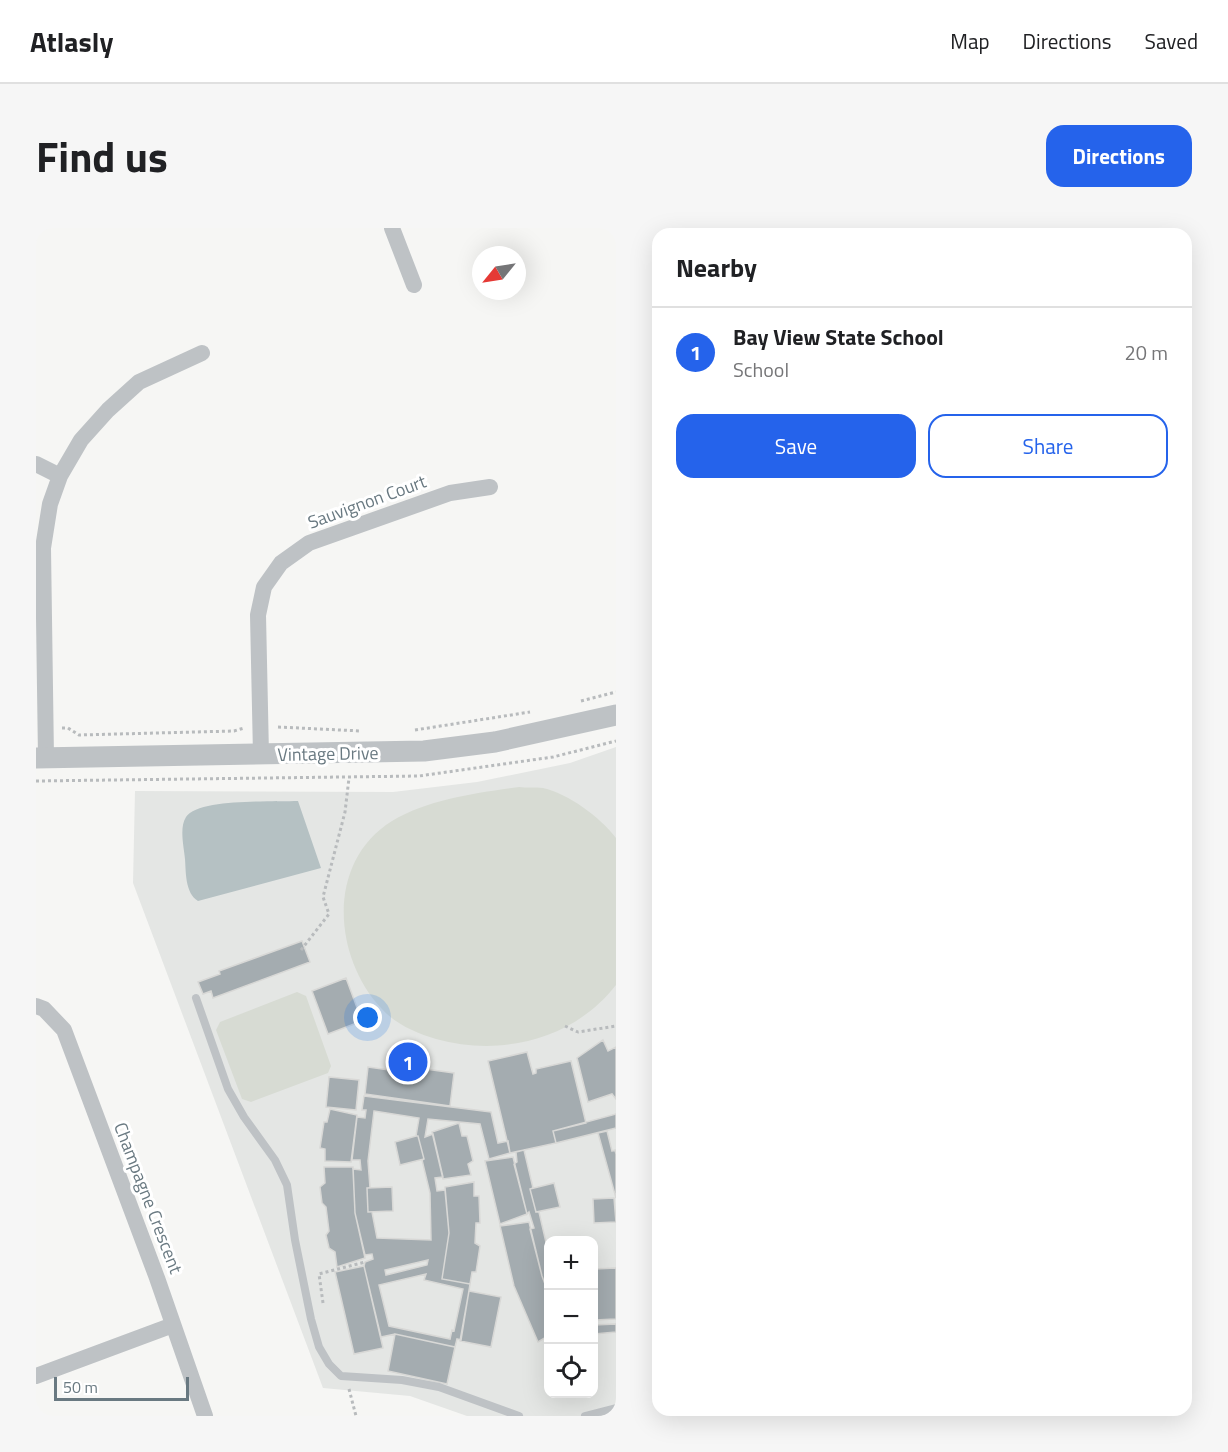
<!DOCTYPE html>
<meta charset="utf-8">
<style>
body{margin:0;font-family:"Titillium Web",sans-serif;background:#f6f6f6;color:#202124}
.controls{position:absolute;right:18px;bottom:18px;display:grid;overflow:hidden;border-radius:12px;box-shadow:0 6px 24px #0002}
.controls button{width:54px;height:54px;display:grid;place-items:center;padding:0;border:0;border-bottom:2px solid #e0e0e0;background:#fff;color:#202124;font:30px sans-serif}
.compass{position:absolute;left:436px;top:18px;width:54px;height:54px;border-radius:50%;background:#fff;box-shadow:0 6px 24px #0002;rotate:240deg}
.scale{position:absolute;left:18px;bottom:15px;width:135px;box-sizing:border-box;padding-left:6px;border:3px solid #697981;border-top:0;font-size:16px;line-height:21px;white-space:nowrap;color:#697981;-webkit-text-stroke:4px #fff;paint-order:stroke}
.you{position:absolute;left:332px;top:790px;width:21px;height:21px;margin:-15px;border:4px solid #fff;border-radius:50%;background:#1a73e8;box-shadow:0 0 0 9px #1a73e833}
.badge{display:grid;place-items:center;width:39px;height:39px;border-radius:50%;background:#2563eb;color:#fff;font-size:20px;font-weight:700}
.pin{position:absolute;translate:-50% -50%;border:3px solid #fff;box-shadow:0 2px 6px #0006}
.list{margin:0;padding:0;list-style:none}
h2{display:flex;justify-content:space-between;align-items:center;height:78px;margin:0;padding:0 24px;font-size:26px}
h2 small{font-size:20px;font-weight:400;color:#757577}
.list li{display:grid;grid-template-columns:39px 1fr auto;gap:18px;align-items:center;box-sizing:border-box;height:90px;padding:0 24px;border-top:2px solid #e0e0e0}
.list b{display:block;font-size:22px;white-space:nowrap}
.list p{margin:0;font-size:20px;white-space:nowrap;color:#757577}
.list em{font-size:20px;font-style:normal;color:#757577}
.actions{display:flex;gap:12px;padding:18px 24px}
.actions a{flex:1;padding:14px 0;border:2px solid #2563eb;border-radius:18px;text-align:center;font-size:21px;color:#2563eb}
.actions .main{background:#2563eb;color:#fff}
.icon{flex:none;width:33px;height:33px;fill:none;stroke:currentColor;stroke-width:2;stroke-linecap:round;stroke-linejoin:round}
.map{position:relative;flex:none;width:580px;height:1188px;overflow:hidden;border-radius:18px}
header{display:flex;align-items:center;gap:36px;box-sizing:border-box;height:84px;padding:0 30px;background:#fff;border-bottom:2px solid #e0e0e0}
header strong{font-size:28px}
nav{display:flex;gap:33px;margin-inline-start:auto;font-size:21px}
.intro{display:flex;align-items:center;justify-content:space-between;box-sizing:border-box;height:144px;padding:0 36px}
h1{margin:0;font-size:42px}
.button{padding:15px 27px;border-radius:18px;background:#2563eb;color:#fff;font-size:21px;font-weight:700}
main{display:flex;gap:36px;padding:0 36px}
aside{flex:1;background:#fff;border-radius:18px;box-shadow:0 6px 24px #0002}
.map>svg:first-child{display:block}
.built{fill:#e4e6e4;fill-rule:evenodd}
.green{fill:#d7dbd3}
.water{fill:#b5c1c3}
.building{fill:#a4acb0;stroke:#d8d8d6;stroke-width:1.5;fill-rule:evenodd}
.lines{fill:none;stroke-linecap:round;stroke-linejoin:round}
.path{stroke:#b8bbbd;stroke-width:3;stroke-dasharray:3 3;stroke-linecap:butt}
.service{stroke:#bec2c5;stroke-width:8}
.minor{stroke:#bec2c5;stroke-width:16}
.tertiary{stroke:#bec2c5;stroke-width:21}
.labels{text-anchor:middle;stroke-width:6;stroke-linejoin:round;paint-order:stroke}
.street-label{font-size:18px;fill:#697981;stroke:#fff}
</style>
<header>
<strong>Atlasly</strong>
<nav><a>Map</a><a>Directions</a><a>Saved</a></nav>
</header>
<div class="intro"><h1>Find us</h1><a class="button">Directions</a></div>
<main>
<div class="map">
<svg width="580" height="1188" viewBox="0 0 580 1188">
<rect width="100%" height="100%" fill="#f6f6f4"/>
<path class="built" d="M 580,519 L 580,1188 L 431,1188 L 374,1168 L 287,1160 L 97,655 L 99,563 L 357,564 L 441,554 L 534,535 ZM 512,1012 L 558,1012 L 558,1166 L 512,1166 Z"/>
<path class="green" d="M 483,559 C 490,560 499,559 507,560 C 533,566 564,589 580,610 L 580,757 C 537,812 465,829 400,811 C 380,805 359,796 345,780 C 297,728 290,634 356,593 C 393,571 441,565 483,559 Z
M 261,764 L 270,768 L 295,838 L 292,845 L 215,874 L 206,871 L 180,802 L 184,794 Z"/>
<path class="water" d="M 262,573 L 285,640 L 162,673 C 149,665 150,644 149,631 C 148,619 143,600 150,589 C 162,570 239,574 262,573 Z"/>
<path class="building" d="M 266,713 L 274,734 L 177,770 L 175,763 L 167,766 L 162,754 L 184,746 L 183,743 Z
M 310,750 L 326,793 L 292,806 L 276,763 Z
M 567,812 L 572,823 L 580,819 L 580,871 L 576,866 L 552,874 L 541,830 Z
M 491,824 L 497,846 L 500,845 L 500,841 L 535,833 L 550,895 L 517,903 L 520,915 L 474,925 L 452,833 Z
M 332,839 L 374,845 L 375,839 L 418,845 L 414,878 L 329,866 Z
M 293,849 L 323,852 L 320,882 L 290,879 Z
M 328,868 L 455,884 L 462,915 L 472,913 L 474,925 L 453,931 L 444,896 L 392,891 L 389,909 L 397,906 L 407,949 L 399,950 L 401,963 L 409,962 L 413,1005 L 406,1051 L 434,1056 L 425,1112 L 421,1111 L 419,1119 L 359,1106 L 345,1109 L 328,1038 L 329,1034 L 337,1031 L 336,1026 L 329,1027 L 319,985 L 317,941 L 325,942 L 324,932 L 316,932 L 321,889 L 329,890 L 330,882 L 326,882 ZM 338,883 L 383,890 L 380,908 L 382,908 L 388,931 L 386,932 L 394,965 L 395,1012 L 341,1010 L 336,984 L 332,984 L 331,960 L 334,960 L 332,933 ZM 392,1032 L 391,1037 L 350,1047 L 349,1042 ZM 390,1046 L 388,1052 L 427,1061 L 418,1103 L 416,1102 L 414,1111 L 353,1098 L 343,1057 Z
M 294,881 L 321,887 L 315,934 L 289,933 L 289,921 L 284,920 L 288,894 L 291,894 Z
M 580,886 L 580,900 L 520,915 L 517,903 Z
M 423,895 L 426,908 L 431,908 L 437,933 L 432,936 L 435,947 L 407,951 L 396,904 Z
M 571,903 L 576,923 L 579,922 L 580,926 L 580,970 L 562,905 Z
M 380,908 L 382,908 L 388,931 L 364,937 L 359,914 Z
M 488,922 L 497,960 L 494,961 L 500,984 L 503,984 L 512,1023 L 512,1064 L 506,1048 L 494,1001 L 498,1000 L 493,984 L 491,986 L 478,936 L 481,934 L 480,924 Z
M 477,929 L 491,986 L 464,996 L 449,933 Z
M 288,939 L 317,939 L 319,985 L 329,1030 L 301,1039 L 299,1024 L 293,1020 L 290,1007 L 293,1003 L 290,979 L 286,975 L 284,959 L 289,955 Z
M 438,954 L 438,968 L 443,968 L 444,995 L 440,995 L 439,1015 L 444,1018 L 440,1044 L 436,1044 L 434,1056 L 406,1051 L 413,1005 L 409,959 Z
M 518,955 L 524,979 L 500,984 L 494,961 Z
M 356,959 L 357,983 L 332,984 L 331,960 Z
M 578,970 L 580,994 L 558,995 L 557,971 Z
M 493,994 L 506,1048 L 512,1064 L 512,1108 L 502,1114 L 478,1058 L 464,998 Z
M 328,1038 L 347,1120 L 318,1126 L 299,1044 Z
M 580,1040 L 580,1091 L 558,1092 L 558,1041 Z
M 433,1063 L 465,1069 L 455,1119 L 424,1113 Z
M 580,1096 L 580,1104 L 558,1106 L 558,1097 Z
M 359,1106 L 419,1119 L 411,1156 L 352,1143 Z"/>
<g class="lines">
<path class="path" d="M 545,473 L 580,464
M 242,499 L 325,503
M 26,500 L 32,500 L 43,507 L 198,503 L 208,500
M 379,502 L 494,484
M 0,553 L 383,548 L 517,529 L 580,513
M 265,722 L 293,686 L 287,669 L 309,584 L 313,550
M 529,798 L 542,804 L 580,798
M 287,1075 L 283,1046 L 329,1034
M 313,1161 L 320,1188"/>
<path class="service" d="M 160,770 L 192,861 L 208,889 L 239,932 L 251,957 L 259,1012 L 275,1091 L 283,1119 L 293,1136 L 305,1148 L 366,1152 L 403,1159 L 483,1188
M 549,1188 L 580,1180"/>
<path class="minor" d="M 356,0 L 378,57
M 0,236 L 24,248
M 225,527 L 222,387 L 228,359 L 245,335 L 273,315 L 414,265 L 454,259
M 10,530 L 7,320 L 14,276 L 24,248 L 45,212 L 72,182 L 103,154 L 166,125
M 0,778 L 8,781 L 28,802 L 121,1050 L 169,1188
M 0,1148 L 137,1097"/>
<path class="tertiary" d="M 0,530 L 388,523 L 459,514 L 580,487"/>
</g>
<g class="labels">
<g class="street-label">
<text transform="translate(331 274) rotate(-20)" y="6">Sauvignon Court</text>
<text transform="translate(292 526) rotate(-1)" y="6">Vintage Drive</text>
<text transform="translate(112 970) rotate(69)" y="6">Champagne Crescent</text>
</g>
</g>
</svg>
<div class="controls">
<button>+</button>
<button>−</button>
<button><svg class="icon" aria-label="locate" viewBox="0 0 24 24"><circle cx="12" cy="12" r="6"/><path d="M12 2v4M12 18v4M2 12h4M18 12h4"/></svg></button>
</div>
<svg class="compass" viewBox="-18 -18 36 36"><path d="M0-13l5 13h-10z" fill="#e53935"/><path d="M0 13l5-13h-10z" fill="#757577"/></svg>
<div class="scale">50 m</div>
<div class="you"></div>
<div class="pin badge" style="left:372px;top:834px">1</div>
</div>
<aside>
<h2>Nearby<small></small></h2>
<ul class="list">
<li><span class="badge">1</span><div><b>Bay View State School</b><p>School</p></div><em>20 m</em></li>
</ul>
<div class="actions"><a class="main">Save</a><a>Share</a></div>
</aside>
</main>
